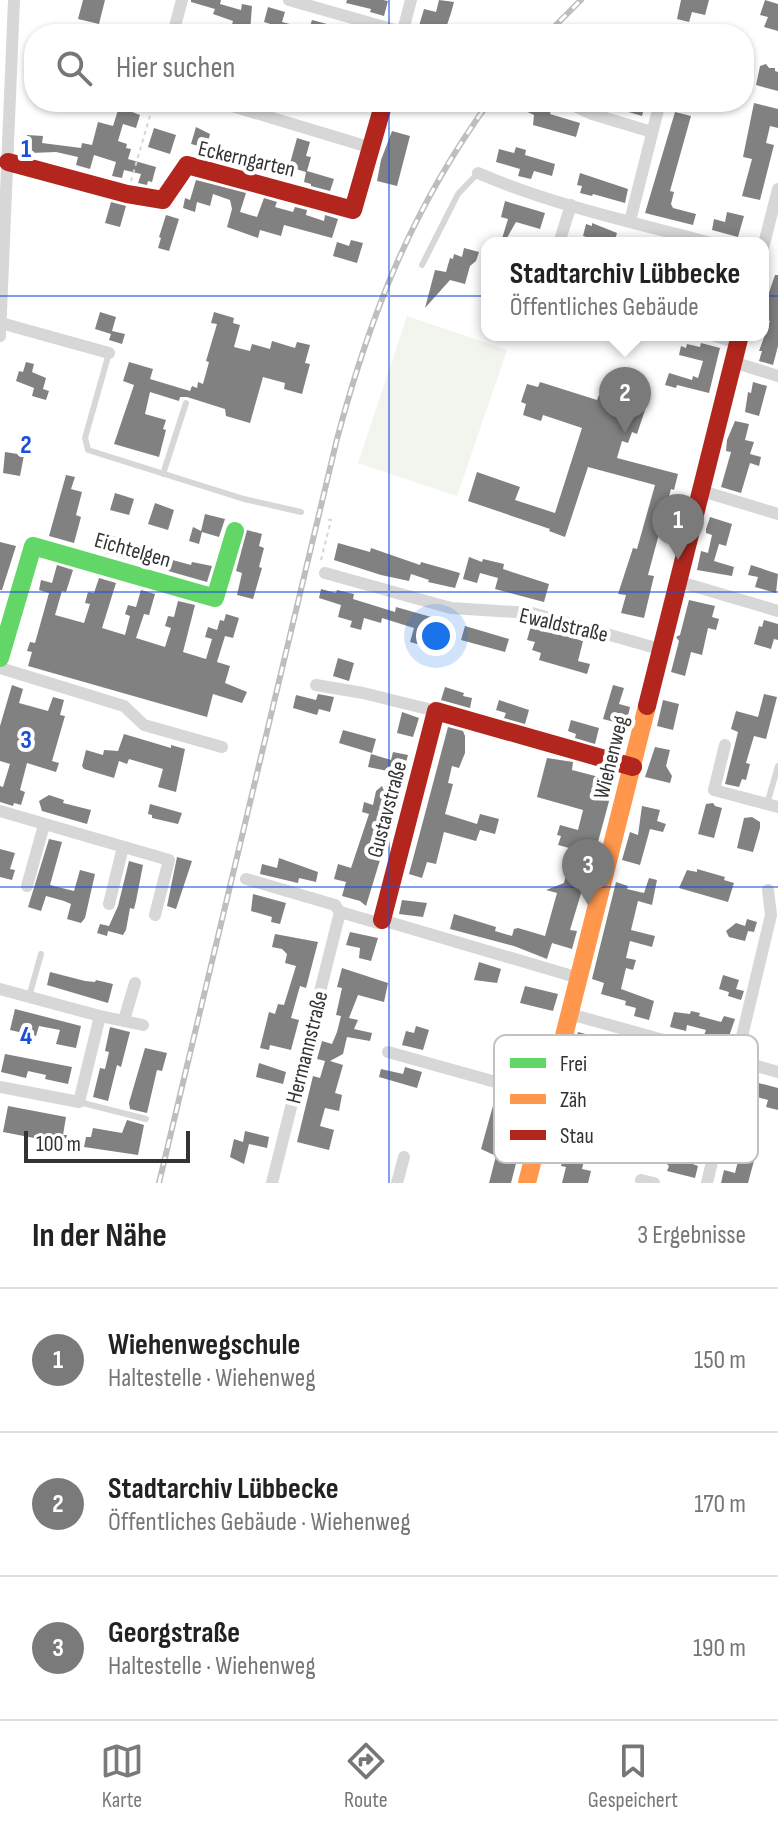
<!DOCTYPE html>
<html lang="de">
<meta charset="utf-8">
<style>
body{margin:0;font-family:"Sofia Sans Condensed",sans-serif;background:#f2f2f2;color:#222}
.scale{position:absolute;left:24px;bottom:20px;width:166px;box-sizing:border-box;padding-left:8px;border:4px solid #333;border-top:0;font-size:22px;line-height:28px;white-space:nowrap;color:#333;-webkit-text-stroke:6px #fff;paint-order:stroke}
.you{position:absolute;left:436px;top:636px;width:28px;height:28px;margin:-20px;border:6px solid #fff;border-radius:50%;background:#1a73e8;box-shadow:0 0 0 12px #1a73e833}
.badge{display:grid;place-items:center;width:52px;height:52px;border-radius:50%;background:#7a7a7a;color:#fff;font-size:26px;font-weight:700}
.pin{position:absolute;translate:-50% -66px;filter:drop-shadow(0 2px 4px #0008)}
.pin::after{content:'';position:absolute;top:42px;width:28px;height:24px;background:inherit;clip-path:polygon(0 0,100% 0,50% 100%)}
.popup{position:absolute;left:481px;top:237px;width:288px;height:104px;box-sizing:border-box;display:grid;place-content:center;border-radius:16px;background:#fff;filter:drop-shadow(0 2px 6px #0005);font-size:26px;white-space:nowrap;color:#767676}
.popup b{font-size:30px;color:#222}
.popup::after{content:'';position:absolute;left:50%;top:100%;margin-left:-16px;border:16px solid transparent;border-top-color:#fff}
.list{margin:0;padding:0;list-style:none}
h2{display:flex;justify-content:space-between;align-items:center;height:104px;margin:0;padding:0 32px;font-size:34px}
h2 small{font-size:26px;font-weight:400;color:#767676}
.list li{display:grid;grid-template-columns:52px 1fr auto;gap:24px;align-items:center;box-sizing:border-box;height:144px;padding:0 32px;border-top:2px solid #e0e0e0}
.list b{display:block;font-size:30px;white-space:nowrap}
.list p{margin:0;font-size:26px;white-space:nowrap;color:#767676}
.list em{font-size:26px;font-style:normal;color:#767676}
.icon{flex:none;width:44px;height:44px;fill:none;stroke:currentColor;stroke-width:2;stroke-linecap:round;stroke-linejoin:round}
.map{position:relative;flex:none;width:778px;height:1183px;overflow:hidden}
.search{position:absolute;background:#fff;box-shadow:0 2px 6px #0004;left:24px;right:24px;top:24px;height:88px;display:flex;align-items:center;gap:20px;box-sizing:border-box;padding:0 28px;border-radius:32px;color:#767676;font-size:30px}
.sheet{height:536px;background:#fff}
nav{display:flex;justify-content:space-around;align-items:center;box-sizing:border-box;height:112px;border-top:2px solid #e0e0e0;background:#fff;font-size:22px;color:#767676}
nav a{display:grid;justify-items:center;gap:4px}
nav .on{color:#7a7a7a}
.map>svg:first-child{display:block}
.green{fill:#f1f5ed}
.building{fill:#818181}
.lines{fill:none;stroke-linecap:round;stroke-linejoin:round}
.path{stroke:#d6d6d6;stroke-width:2;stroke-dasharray:4 4;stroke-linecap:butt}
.lane{stroke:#d7d7d7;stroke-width:6}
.street{stroke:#d7d7d7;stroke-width:12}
.fast{stroke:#63d668;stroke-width:18}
.slow{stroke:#ff974d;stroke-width:18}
.jam{stroke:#b3261e;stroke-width:18}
.rail-casing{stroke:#bebebe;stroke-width:6}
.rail{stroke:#fff;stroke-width:3;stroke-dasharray:9;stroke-linecap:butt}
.grid{fill:none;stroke:#1d4ed8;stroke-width:2;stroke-opacity:0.55}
.labels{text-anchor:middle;stroke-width:8;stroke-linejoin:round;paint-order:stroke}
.street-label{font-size:22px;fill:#333;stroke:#fff}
.key{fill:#fff;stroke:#c2c2c2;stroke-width:2}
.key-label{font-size:22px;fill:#333}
.grid-label{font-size:26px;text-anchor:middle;font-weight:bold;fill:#1d4ed8;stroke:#fff;stroke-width:8;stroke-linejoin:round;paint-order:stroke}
</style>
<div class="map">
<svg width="778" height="1183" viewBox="0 0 778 1183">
<rect width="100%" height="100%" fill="#fff"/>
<path class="green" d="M 407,316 L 507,350 L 457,496 L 358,463 Z"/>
<path class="building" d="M 83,0 L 105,0 L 99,24 L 78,19 Z
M 191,0 L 221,0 L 220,4 L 241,10 L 242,4 L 252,6 L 250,32 L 231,28 L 233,21 L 213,14 L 215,9 L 191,2 Z
M 347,0 L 383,0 L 388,1 L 384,16 L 370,12 L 371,9 L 346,3 Z
M 439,0 L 454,2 L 451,13 L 444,34 L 430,34 L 431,29 L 419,26 L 424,9 L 436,12 Z
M 681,0 L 709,0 L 705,15 L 692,12 L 689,22 L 677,19 Z
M 765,0 L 778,4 L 778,31 L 764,27 L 768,17 L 760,15 Z
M 268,7 L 285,12 L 282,22 L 309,29 L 312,20 L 327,24 L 324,34 L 278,32 L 280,27 L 264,22 Z
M 766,64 L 769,68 L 775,68 L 775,71 L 778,72 L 778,91 L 756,85 L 760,66 Z
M 288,102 L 337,102 L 335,111 L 316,106 L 315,112 L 287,105 Z
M 524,102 L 553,102 L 550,114 L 580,123 L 576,137 L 533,125 L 534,115 L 521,109 Z
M 605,102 L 639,102 L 645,104 L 642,116 L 605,105 Z
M 754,103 L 778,109 L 778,128 L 770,126 L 766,143 L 774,145 L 760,200 L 742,196 L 752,159 L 743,157 Z
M 119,107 L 140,115 L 136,128 L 123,124 L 118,141 L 127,144 L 126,148 L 131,149 L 128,159 L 156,167 L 152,182 L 148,181 L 147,185 L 138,183 L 141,174 L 124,170 L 122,178 L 112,176 L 116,162 L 94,155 L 90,169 L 76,165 L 78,157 L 56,152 L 31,153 L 31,150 L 27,150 L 27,135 L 43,136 L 42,143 L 81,148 L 82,143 L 92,145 L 98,122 L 113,126 Z
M 675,112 L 691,116 L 670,191 L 674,192 L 671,204 L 673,208 L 696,214 L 693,225 L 645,213 Z
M 196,127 L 210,134 L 208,143 L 228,149 L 224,163 L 203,157 L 206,148 L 191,144 Z
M 154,128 L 176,135 L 170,154 L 148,147 Z
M 392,131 L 410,136 L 397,186 L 377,181 L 381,160 Z
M 297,138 L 310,142 L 306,156 L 311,157 L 307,171 L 334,179 L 330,191 L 311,186 L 311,184 L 304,182 L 306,172 L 289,167 Z
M 516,147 L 526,150 L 525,155 L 555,164 L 552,176 L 534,171 L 531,179 L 518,176 L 520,169 L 496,162 L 499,149 L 514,153 Z
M 580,173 L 628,189 L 625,203 L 593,194 L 592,196 L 580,193 L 582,186 L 577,185 Z
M 196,180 L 246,193 L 240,212 L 257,217 L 264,198 L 277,202 L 275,207 L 293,212 L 295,207 L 307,210 L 306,215 L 324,221 L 325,215 L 338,219 L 332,238 L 284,225 L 281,236 L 260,230 L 258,238 L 227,227 L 232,209 L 230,200 L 213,194 L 210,206 L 197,202 L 195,212 L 183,208 L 185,198 L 190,200 Z
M 505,201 L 545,213 L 540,229 L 516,222 L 504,243 L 501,242 L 508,219 L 501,217 Z
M 111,202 L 126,206 L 120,227 L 105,223 Z
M 727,212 L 744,216 L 738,237 L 712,230 L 714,219 L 725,222 Z
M 166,215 L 179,219 L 169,251 L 158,248 L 161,238 L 159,237 Z
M 592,223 L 617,233 L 614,243 L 592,243 L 593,239 L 583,236 L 586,224 L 592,226 Z
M 351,240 L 363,243 L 357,263 L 333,256 L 337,242 L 349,246 Z
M 464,248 L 479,252 L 476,261 L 470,266 L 465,284 L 450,280 L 425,308 L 435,270 L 446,272 L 450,258 L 453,259 L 454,254 L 462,257 Z
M 775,275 L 778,275 L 778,346 L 773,365 L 759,361 L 762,351 L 759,351 L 770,321 L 763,319 L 766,308 L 764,307 Z
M 100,312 L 116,317 L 112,331 L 125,334 L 122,344 L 109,340 L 111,334 L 95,329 Z
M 214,312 L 234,318 L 233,323 L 240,325 L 234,347 L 250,351 L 252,344 L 270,349 L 272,341 L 295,348 L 297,342 L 310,345 L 305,363 L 310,364 L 302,394 L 284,389 L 285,383 L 263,377 L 250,423 L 226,416 L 225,409 L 187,397 L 180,397 L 179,401 L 150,392 L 145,414 L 166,420 L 163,429 L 166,430 L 159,457 L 114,444 L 134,385 L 123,381 L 129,362 L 153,369 L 150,379 L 190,391 L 192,386 L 197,388 L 198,382 L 203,384 L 209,362 L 206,361 L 217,324 L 211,323 Z
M 701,343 L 720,348 L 709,393 L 677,385 L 676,388 L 665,385 L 669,373 L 692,380 L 693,376 L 698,378 L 703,361 L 679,355 L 681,346 L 686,348 L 687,344 L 700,347 Z
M 26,362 L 34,364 L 32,372 L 46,378 L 43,389 L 49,391 L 46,400 L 32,396 L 34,388 L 16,381 L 19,371 L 23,372 Z
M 540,382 L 597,400 L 599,395 L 610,399 L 612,393 L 624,397 L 625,391 L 637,395 L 635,400 L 647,404 L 637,434 L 632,432 L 628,443 L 622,441 L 617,458 L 678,474 L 674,490 L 671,489 L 648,575 L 654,576 L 644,618 L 621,613 L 626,595 L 618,594 L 633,548 L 637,549 L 655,485 L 588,467 L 565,537 L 549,531 L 550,529 L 468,501 L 477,472 L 520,487 L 515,500 L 555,513 L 582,428 L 543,415 L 541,421 L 523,415 L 526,404 L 521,402 L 527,384 L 538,387 Z
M 753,382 L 767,386 L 759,416 L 745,412 L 748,392 L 751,393 Z
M 735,421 L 749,424 L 745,440 L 754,442 L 750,454 L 761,457 L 759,466 L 750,463 L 741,493 L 721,487 L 731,452 L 726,451 L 727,440 Z
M 5,452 L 24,455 L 20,476 L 3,473 Z
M 66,475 L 75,477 L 71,489 L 82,492 L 76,515 L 81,517 L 74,543 L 49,536 Z
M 115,493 L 134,499 L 129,515 L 110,510 Z
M 155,503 L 174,510 L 168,530 L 148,524 Z
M 205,514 L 225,519 L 219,537 L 202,532 L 199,544 L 189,541 L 193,527 L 201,531 Z
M 710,517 L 732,524 L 726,546 L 719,544 L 714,561 L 734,567 L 732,576 L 697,570 L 701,551 L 708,553 L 712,535 L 706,533 L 706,529 Z
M 247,530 L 262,534 L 259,546 L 264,548 L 259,567 L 262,568 L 253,599 L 237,595 L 242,573 L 236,571 Z
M 103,533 L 167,553 L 165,558 L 191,565 L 192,562 L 212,566 L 207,582 L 98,551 Z
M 0,542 L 16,546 L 2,590 L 0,590 Z
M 338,543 L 370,552 L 371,548 L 420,565 L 421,562 L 460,573 L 455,588 L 428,582 L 429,580 L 411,574 L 409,581 L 381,575 L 334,560 Z
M 469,557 L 482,562 L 483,559 L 504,564 L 503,569 L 549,584 L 544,602 L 495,589 L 498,578 L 480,573 L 477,583 L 463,579 Z
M 57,565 L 73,570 L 66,592 L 62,591 L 55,615 L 84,623 L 90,604 L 85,603 L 88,592 L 94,593 L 99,578 L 116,583 L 102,628 L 125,635 L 130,616 L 125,614 L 128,605 L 136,607 L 141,590 L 155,594 L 149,615 L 144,614 L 136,638 L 165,647 L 171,628 L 165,626 L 168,616 L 174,617 L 178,601 L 195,605 L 183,652 L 206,659 L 212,639 L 205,637 L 208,627 L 217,630 L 220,620 L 224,621 L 226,614 L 239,618 L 233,638 L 225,636 L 217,662 L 230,666 L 225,683 L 247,692 L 242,703 L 213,694 L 207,717 L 28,666 L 32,652 L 27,651 L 30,642 L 35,643 L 49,593 L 39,590 L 41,580 L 52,583 Z
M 751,565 L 778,574 L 776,593 L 755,587 L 758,577 L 748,575 Z
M 321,589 L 336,593 L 337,590 L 354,594 L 353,599 L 395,612 L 396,607 L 445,621 L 442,632 L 426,627 L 421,645 L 410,642 L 414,628 L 382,618 L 381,623 L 364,618 L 361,630 L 350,627 L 352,621 L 338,617 L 341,605 L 319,598 Z
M 689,600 L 715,606 L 712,617 L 719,619 L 716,630 L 708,628 L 702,655 L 691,652 L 685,676 L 671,672 L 679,641 L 676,637 L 680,635 Z
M 764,620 L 778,624 L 778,640 L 774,639 L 771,649 L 754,644 L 759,626 L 762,627 Z
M 465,626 L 509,639 L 505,652 L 461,640 Z
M 531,626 L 583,641 L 578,661 L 590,664 L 587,674 L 539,660 L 541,653 L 532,650 L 535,642 L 527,640 Z
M 338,658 L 354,663 L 349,681 L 333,676 Z
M 12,685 L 23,689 L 19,703 L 48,711 L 53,697 L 64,700 L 60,715 L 65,716 L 52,761 L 59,763 L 56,772 L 27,763 L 20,790 L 25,792 L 21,805 L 14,803 L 13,806 L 0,802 L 0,786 L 3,787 L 10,764 L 0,761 L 0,726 Z
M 613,685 L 624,688 L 619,704 L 630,707 L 626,725 L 603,719 Z
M 445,687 L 464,693 L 463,696 L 472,698 L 470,708 L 441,700 Z
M 318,694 L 334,697 L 330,712 L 319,709 L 317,715 L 293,708 L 296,695 L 316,700 Z
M 764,694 L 777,697 L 766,739 L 754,736 L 746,763 L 750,764 L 746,780 L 742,779 L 739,787 L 725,784 L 738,732 L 731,729 L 736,711 L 758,717 Z
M 499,700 L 529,710 L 525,724 L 504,718 L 506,713 L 496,710 Z
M 663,700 L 679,704 L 673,730 L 657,726 Z
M 402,712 L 419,718 L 413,737 L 397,733 Z
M 571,720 L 599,728 L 595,744 L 575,738 L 576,734 L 568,731 Z
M 448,727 L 463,731 L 465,736 L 465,753 L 459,768 L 452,766 L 448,783 L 453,784 L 445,814 L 477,824 L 480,814 L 499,819 L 495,834 L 480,830 L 476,841 L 444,832 L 436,864 L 427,862 L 422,878 L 409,874 Z
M 343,730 L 376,739 L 372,753 L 339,743 Z
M 124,734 L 171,748 L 171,745 L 185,749 L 176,792 L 158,787 L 163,769 L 129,759 L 127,764 L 119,761 L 114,778 L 84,769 L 82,766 L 86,750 L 103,755 L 104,750 L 118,751 Z
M 655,747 L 670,750 L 666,766 L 672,776 L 670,783 L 645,777 Z
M 393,752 L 408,755 L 403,774 L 368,767 L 371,754 L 391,760 Z
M 547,758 L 573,762 L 572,770 L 599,777 L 601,770 L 615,774 L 615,779 L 591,868 L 589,867 L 570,930 L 577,931 L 572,949 L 552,943 L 547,959 L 514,946 L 450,929 L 454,914 L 496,927 L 495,931 L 512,936 L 514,929 L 518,928 L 545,936 L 557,893 L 546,890 L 564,883 L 573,849 L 558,845 L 561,836 L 557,835 L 560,825 L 578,830 L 583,810 L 537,797 Z
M 382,786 L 384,791 L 397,795 L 386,838 L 379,836 L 373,858 L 380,860 L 366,906 L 360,901 L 342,896 L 346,882 L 334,879 L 338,864 L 351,868 L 369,814 L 362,812 L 364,802 L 373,805 L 376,791 Z
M 49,795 L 64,800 L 63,803 L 91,810 L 87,824 L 42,811 L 39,801 Z
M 713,803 L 715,806 L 722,808 L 714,838 L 698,834 L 706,804 Z
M 150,804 L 182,813 L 178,824 L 152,818 L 152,815 L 148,814 Z
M 642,806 L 660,810 L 657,821 L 666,824 L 663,832 L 650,829 L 640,865 L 622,860 L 630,832 L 638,835 Z
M 752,817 L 760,822 L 760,828 L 753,852 L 737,848 L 744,818 Z
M 49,839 L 62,842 L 50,885 L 74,891 L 80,870 L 95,874 L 85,918 L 81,923 L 67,919 L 71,904 L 64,901 L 46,896 L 41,911 L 28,907 Z
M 0,849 L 15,853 L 10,869 L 15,870 L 12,880 L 0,877 Z
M 177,857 L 192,861 L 176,909 L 167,906 Z
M 279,858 L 318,872 L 316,882 L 299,878 L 298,883 L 260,874 L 262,864 L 277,868 Z
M 129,861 L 143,865 L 136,901 L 134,909 L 130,908 L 126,930 L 123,935 L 108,931 L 107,936 L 97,933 L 100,924 L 109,926 L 118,906 Z
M 697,869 L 725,877 L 724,880 L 734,883 L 728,902 L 679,888 L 687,870 L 697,872 Z
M 649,878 L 657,880 L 652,905 L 638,901 L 631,930 L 655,936 L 652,947 L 630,941 L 626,958 L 636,960 L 633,970 L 626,968 L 621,989 L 654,1001 L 649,1020 L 634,1016 L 636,1008 L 625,1005 L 626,1001 L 601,994 L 604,983 L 592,979 L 616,882 L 628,886 L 627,889 L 644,893 Z
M 253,894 L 286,903 L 280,924 L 271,922 L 272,917 L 251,911 Z
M 402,900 L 427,903 L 423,917 L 399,914 Z
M 747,919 L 757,922 L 754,932 L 748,931 L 745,941 L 729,937 L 726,931 L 736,923 L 745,926 Z
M 350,932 L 378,938 L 371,961 L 359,958 L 360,948 L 346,945 Z
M 275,934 L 318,942 L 306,988 L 300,986 L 291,1018 L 299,1020 L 291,1050 L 270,1045 L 269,1050 L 260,1048 L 269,1012 L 275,1014 L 278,1004 L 284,1005 L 296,966 L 285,963 L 287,954 L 282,949 L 272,947 Z
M 479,962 L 501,969 L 497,983 L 474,980 Z
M 342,968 L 388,983 L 384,1002 L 358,995 L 349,1018 L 358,1020 L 354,1029 L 372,1033 L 370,1041 L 347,1037 L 343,1054 L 330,1061 L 343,1065 L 335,1093 L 342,1095 L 339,1111 L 325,1108 L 320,1126 L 334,1130 L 329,1150 L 297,1142 L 313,1076 L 320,1078 L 325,1061 L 317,1059 L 322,1041 L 332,1044 L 337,1032 L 341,1016 L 336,1015 L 342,988 L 337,987 Z
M 50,972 L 85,981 L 95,982 L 96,980 L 113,984 L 108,1003 L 47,985 Z
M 723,975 L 739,980 L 736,989 L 744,991 L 741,1000 L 728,996 L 729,992 L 719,989 Z
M 525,986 L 558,994 L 553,1011 L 520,1003 Z
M 15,1009 L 81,1026 L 76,1048 L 56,1044 L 60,1030 L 39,1026 L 36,1036 L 10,1030 Z
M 691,1011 L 700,1013 L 699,1016 L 721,1022 L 724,1016 L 735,1019 L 727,1042 L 704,1035 L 706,1030 L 687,1025 L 686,1031 L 670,1027 L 674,1012 L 690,1014 Z
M 416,1026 L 429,1030 L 423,1050 L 402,1045 L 406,1031 L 414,1033 Z
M 110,1027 L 130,1032 L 121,1067 L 117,1065 L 108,1101 L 93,1097 L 100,1068 L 105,1069 L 109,1052 L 105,1051 Z
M 578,1032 L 593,1036 L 591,1047 L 596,1048 L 594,1054 L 616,1059 L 613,1070 L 596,1065 L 592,1078 L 569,1071 Z
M 530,1034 L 547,1039 L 538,1085 L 510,1074 L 512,1065 L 528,1069 L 533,1049 L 527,1048 Z
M 145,1048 L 167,1053 L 162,1071 L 157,1070 L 147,1113 L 130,1109 L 129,1103 Z
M 636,1048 L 703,1067 L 704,1064 L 714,1067 L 713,1070 L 717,1071 L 713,1085 L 631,1064 Z
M 5,1054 L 72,1067 L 68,1084 L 45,1079 L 46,1075 L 28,1071 L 26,1078 L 1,1072 Z
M 259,1063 L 286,1072 L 283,1084 L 256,1077 Z
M 405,1067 L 422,1072 L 417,1088 L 379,1077 L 381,1069 L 403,1074 Z
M 747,1080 L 778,1088 L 778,1110 L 766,1107 L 768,1100 L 743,1093 Z
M 705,1088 L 714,1090 L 704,1127 L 708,1128 L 703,1145 L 687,1141 L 682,1160 L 698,1166 L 695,1178 L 667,1171 L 669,1166 L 663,1160 L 671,1158 L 676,1132 L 685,1134 L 688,1131 L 694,1110 L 678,1105 L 681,1096 L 701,1102 Z
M 508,1101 L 531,1105 L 511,1183 L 489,1183 L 496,1156 L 481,1149 L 494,1102 L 507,1106 Z
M 645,1105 L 650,1109 L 648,1116 L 664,1117 L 661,1129 L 646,1126 L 645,1130 L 633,1127 L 633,1122 L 622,1120 L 630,1118 L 628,1114 Z
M 8,1106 L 66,1117 L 63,1135 L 67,1135 L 65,1144 L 3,1132 Z
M 127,1120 L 144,1125 L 138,1155 L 84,1147 L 86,1137 L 91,1137 L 93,1128 L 122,1133 Z
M 556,1127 L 583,1134 L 578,1155 L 585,1157 L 582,1169 L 591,1171 L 588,1183 L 562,1183 L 566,1167 L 561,1166 L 564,1155 L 550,1150 Z
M 736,1128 L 753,1133 L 747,1154 L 755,1157 L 748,1183 L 721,1183 L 724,1170 L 735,1173 L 740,1153 L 729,1150 Z
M 245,1131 L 269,1137 L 267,1148 L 249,1144 L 244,1164 L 230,1157 L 234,1139 L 243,1142 Z"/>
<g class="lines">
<path class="path" d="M 131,181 L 154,102
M 321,560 L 331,520 L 325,519"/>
<path class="lane" d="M 422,265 L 458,194 L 478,173
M 109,353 L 85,438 L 88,450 L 244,499 L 301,512
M 163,474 L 186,403
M 767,804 L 778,766
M 29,997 L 41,954
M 79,1102 L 146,1119"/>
<path class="street" d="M 289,0 L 402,32
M 173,34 L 182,0
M 402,34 L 411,0
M 219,102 L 372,148
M 566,102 L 592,114 L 652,132
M 478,173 C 552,205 633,222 711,243
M 630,221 L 660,102
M 559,243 L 571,205
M 763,248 L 778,189
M 1,323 L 109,353
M 712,335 L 738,343
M 0,336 L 14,0
M 733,362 L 778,376
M 702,491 L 778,514
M 325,573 L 451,608 L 532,613 L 663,650
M 680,582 L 778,611
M 0,668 L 124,706 L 144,725 L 222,747
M 316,685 L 363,693 L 436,711
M 725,745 L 714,790 L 778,807
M 0,811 L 169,860 L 155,915
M 246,879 L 335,905 L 340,912 L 378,923 L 382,920 L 579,978
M 27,886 L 44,825
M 109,904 L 123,847
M 0,989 L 100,1016 L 79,1102 L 0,1087
M 570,1014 L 778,1072
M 100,1016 L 143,1025
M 124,1020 L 135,983
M 388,1052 L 549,1097
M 641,1180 L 654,1183
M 272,1183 L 340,912
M 397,1183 L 404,1157
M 707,1183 L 771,915 L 768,890"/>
<path class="fast" d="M 0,658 L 33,546 L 215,598 L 235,531"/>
<path class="slow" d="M 527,1183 L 647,706"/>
<path class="jam" d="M 8,162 L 127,194 L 163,200 L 187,165 L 353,210 L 384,102
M 647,706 L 740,335
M 382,920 L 436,711 L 633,767"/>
<defs>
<path id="rail" d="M 547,34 L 581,0
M 159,1183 L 337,439 C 371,312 412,209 489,102"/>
</defs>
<use href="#rail" class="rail-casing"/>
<use href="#rail" class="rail"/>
</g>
<path class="grid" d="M 389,0 L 389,34M 389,102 L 389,1183M 0,296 L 778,296M 0,592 L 778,592M 0,887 L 778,887"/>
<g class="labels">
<g class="street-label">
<text transform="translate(247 158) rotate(13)" y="8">Eckerngarten</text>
<text transform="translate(133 549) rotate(16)" y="8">Eichtelgen</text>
<text transform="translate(564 624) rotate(13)" y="8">Ewaldstraße</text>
<text transform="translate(610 757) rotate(-76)" y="8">Wiehenweg</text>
<text transform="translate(386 809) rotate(-75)" y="8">Gustavstraße</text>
<text transform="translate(306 1047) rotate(-76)" y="8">Hermannstraße</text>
</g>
</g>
<rect x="494" y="1035" width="264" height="128" rx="12" class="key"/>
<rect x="510" y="1058" width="36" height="10" fill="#63d668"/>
<rect x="510" y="1094" width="36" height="10" fill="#ff974d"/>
<rect x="510" y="1130" width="36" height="10" fill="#b3261e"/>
<g class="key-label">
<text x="560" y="1071">Frei</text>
<text x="560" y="1107">Zäh</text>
<text x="560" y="1143">Stau</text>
</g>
<g class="grid-label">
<text x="26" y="157">1</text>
<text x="26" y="453">2</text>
<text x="26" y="748">3</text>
<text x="26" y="1044">4</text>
</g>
</svg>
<div class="scale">100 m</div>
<div class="you"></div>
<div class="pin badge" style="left:678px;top:560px">1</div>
<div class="pin badge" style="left:625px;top:433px">2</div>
<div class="popup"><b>Stadtarchiv Lübbecke</b>Öffentliches Gebäude</div>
<div class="pin badge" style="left:588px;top:905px">3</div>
<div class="search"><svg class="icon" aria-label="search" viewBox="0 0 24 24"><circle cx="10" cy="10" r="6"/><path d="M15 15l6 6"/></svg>Hier suchen</div>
</div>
<section class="sheet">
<h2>In der Nähe<small>3 Ergebnisse</small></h2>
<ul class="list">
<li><span class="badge">1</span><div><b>Wiehenwegschule</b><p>Haltestelle · Wiehenweg</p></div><em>150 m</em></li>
<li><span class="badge">2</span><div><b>Stadtarchiv Lübbecke</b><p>Öffentliches Gebäude · Wiehenweg</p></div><em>170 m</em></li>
<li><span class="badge">3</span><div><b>Georgstraße</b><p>Haltestelle · Wiehenweg</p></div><em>190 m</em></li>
</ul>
</section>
<nav>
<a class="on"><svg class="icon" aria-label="map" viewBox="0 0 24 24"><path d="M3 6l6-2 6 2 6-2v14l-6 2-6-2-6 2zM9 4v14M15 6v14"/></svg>Karte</a>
<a><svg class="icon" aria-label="directions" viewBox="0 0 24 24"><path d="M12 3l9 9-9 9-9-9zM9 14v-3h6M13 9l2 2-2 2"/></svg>Route</a>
<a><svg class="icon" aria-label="saved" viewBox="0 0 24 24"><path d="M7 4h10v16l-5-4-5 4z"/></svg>Gespeichert</a>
</nav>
